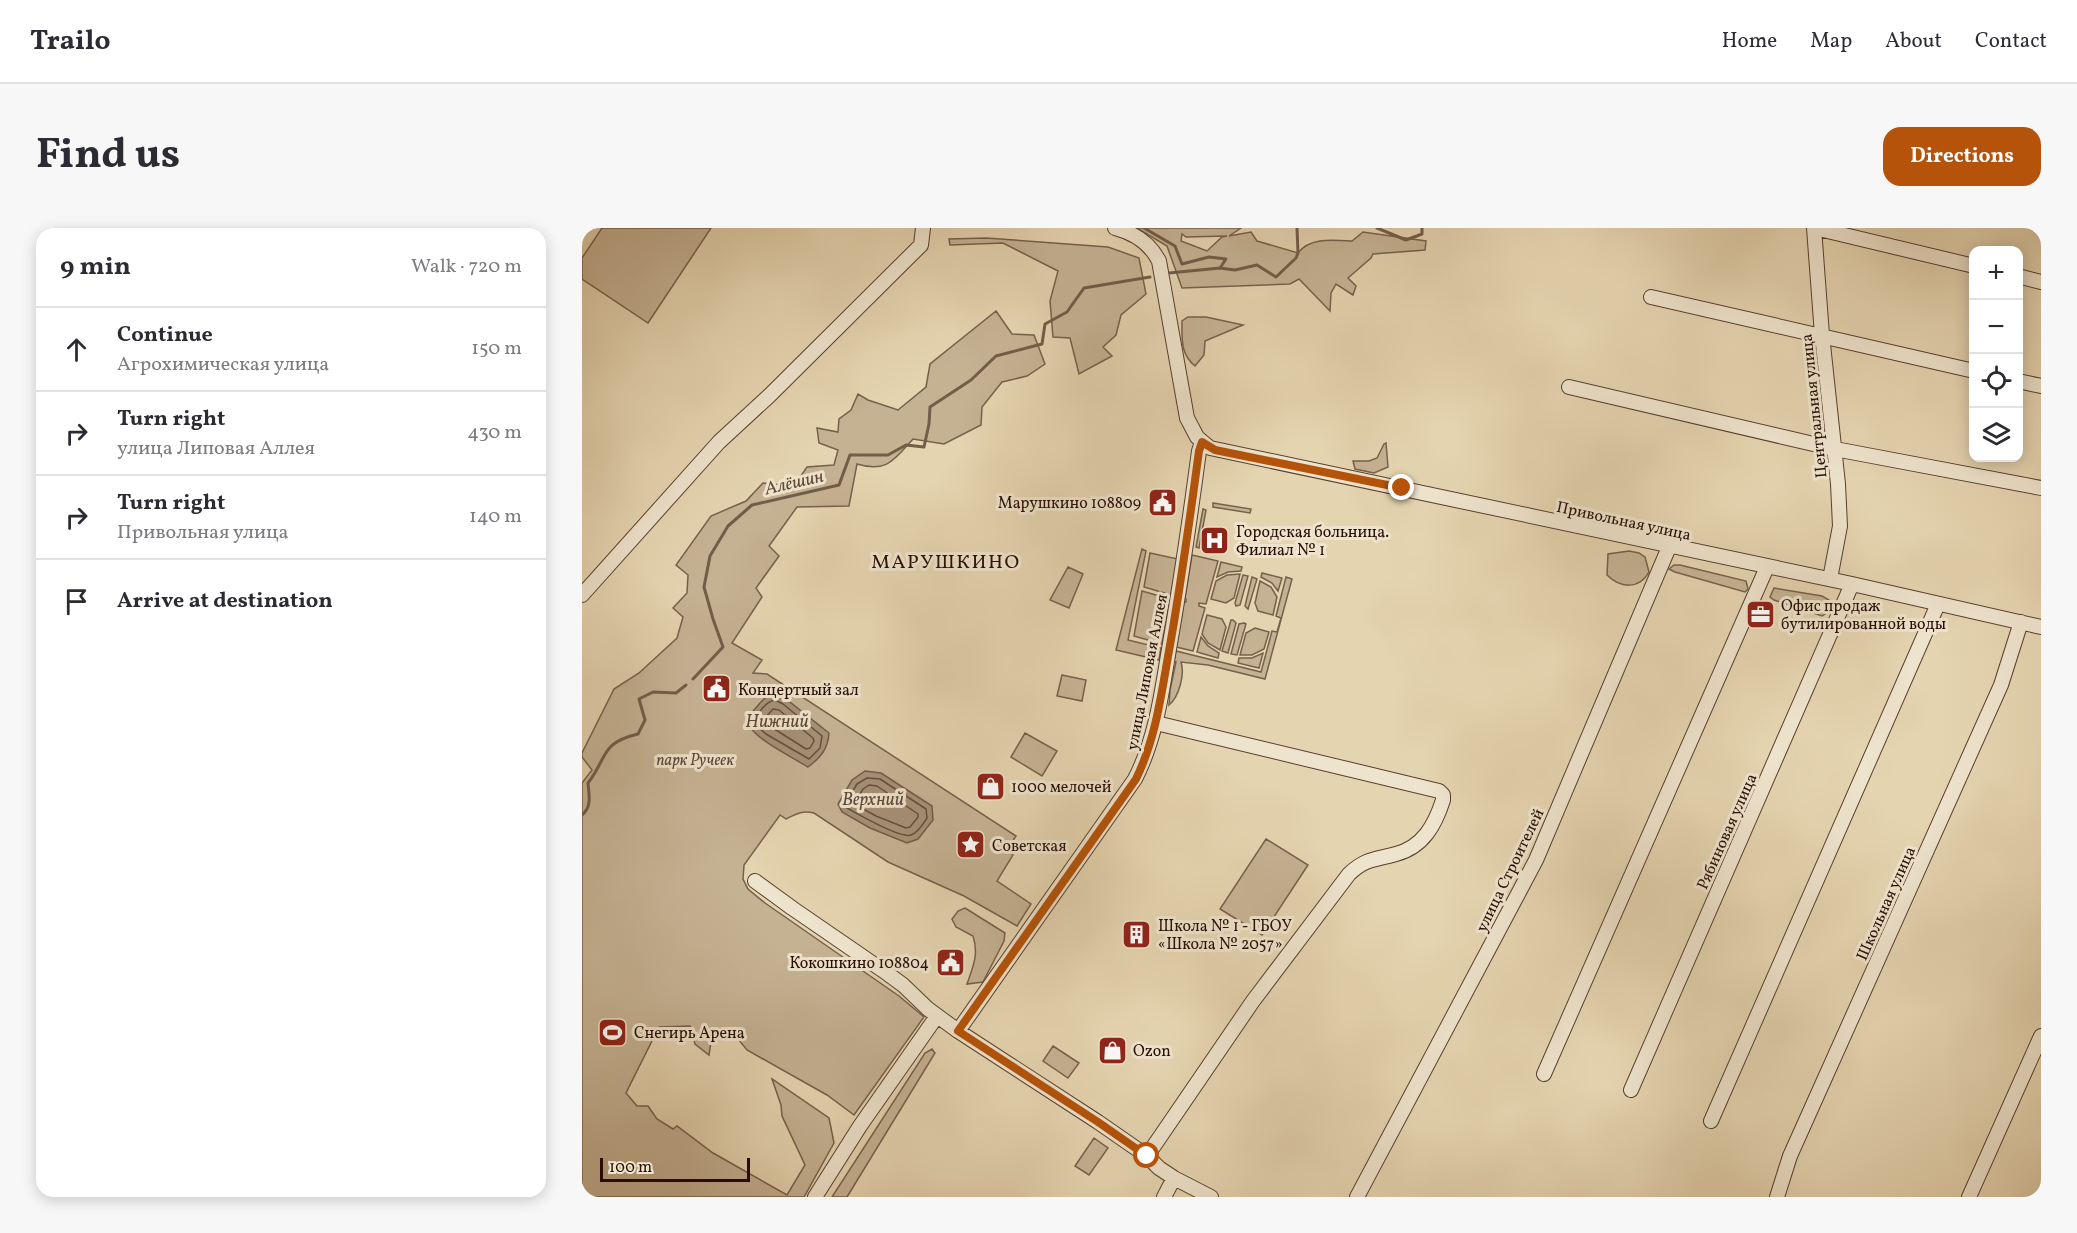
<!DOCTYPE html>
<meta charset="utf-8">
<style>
body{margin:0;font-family:Vollkorn,serif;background:#f7f7f7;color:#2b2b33}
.controls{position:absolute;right:18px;top:18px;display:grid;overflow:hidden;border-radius:12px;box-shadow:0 3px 15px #0003}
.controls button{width:54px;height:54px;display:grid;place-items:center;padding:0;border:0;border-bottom:2px solid #e1e1e2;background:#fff;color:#2b2b33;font:30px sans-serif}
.scale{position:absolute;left:18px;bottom:15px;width:150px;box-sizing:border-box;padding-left:6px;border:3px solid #280d04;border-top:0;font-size:16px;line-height:21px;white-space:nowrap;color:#280d04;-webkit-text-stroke:4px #eee3cc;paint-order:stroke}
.stop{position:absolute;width:18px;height:18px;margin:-14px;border:4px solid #b45309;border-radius:50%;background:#fff}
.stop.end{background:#b45309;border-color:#fff;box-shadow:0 2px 6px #0008}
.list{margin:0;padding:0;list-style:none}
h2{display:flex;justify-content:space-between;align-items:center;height:78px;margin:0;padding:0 24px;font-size:26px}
h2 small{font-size:20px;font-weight:400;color:#7c7c81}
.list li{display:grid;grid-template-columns:39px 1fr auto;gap:18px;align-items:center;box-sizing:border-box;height:84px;padding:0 24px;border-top:2px solid #e1e1e2}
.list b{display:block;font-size:22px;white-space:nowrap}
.list p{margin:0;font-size:20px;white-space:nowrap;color:#7c7c81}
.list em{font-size:20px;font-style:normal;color:#7c7c81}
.icon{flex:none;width:33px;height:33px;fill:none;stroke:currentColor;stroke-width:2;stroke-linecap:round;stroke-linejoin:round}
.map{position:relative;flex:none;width:1459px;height:969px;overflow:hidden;border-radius:18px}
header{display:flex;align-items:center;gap:36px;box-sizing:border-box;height:84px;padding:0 30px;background:#fff;border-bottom:2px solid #e1e1e2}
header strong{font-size:28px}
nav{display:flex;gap:33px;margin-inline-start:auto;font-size:21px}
.intro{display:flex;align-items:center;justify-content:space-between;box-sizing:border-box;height:144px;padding:0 36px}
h1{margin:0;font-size:42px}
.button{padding:15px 27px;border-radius:18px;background:#b45309;color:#fff;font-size:21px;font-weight:700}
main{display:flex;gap:36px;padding:0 36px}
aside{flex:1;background:#fff;border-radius:18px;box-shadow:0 3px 15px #0003}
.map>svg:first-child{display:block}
.green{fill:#c5b293;stroke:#76604c;stroke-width:1.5;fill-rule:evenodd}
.water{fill:#a59076;stroke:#735c48;stroke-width:1.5}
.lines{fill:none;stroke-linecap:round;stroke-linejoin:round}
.shore{stroke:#664e3d;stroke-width:1.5}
.stream{stroke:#735c48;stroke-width:3}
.minor-casing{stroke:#573f2f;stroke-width:16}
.minor{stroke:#eee3cc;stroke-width:14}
.route{stroke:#b45309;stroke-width:8}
.labels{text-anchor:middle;stroke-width:6;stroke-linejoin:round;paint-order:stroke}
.street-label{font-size:16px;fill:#280d04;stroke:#eee3cc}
.poi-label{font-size:16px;fill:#280d04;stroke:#eee3cc;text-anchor:start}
.park-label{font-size:16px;font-style:italic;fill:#5f4736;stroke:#eee3cc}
.water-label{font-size:18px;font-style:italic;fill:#604837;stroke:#eee3cc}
.quarter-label{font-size:20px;letter-spacing:1.5px;fill:#280d04;stroke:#eee3cc}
</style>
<header>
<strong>Trailo</strong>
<nav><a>Home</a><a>Map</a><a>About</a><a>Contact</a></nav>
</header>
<div class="intro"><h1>Find us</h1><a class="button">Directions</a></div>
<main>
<aside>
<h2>9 min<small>Walk · 720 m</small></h2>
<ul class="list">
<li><svg class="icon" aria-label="ahead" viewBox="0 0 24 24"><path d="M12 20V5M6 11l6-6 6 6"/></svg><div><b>Continue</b><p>Агрохимическая улица</p></div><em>150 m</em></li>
<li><svg class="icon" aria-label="right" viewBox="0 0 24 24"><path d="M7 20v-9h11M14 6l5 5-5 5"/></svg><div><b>Turn right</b><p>улица Липовая Аллея</p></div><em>430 m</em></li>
<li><svg class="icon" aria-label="right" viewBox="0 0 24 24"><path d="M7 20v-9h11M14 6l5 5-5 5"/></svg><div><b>Turn right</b><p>Привольная улица</p></div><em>140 m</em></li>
<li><svg class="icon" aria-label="arrive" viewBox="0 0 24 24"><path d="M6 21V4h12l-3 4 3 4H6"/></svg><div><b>Arrive at destination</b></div></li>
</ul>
</aside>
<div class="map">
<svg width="1459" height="969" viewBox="0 0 1459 969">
<rect width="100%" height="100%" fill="#e5d4b0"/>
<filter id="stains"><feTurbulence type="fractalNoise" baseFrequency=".00333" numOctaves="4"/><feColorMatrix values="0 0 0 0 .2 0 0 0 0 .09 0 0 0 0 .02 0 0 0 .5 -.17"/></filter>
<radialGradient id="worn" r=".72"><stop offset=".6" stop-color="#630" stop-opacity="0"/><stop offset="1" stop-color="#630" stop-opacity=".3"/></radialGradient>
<path class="green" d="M 20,0 L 129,0 L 66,95 L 0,51 L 0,30 Z
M 555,0 L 659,0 L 647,8 L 669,4 L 675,13 L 716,25 C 728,9 751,12 770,13 L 781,4 L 844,13 L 843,22 L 791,26 L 789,30 L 766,50 L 774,58 L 771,67 L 754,56 L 749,65 L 748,83 L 717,51 L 708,56 L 600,60 L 585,18 ZM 600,6 L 604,9 L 645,8 L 640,9 L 625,23 L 599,13 Z
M 404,10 L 526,19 L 557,30 L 564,66 L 539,87 L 534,107 L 521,119 L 530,128 L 497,146 L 488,110 L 471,109 L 468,73 L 476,43 L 421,15 L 368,17 L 367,11 Z
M 414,83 L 430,106 L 452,107 L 463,136 L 445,148 L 420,154 L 400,179 L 399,197 L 362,216 L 331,211 C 312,232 305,245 275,236 L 267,278 L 215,279 L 187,318 L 197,328 L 174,360 L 180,369 L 150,415 L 180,432 L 171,445 L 185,446 L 434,608 L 425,622 L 431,627 L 415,653 L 449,676 L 435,698 L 382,668 L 306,634 L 232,585 C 220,582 214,586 204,591 L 198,587 L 162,637 L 161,651 L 166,661 L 183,675 L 317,768 L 342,789 L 272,887 L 245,867 L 165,822 L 148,801 L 130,807 L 127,827 L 113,816 L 108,798 L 77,799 L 44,865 L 55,878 L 66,878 L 75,891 L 91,901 L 95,898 L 131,925 L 205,967 L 223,937 L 200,888 L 199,877 L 190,851 L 247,890 L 252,915 L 222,969 L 0,969 L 0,555 L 10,542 L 0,529 L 0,525 L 32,461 L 57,445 L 95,410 L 101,389 L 91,380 L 105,365 L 106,347 L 94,337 L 129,288 L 164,273 L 181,255 L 212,258 L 225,239 L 252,237 L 256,222 L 237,215 L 235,200 L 256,204 L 257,191 L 269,182 L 276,166 L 286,172 L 316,182 L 344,159 L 348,136 Z
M 606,89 L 624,89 L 661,97 L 623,113 L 622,127 L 613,138 C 598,126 600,110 600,93 Z
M 804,215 L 806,239 L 792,245 L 773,241 L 771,233 L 787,233 L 795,230 L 802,216 Z
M 631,275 L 669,281 L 668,285 L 631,279 Z
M 621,281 L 624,282 L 617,320 L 614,319 Z
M 560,321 L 564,323 L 546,412 L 579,420 L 577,432 L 534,422 Z
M 1047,323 L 1057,325 L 1063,329 L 1067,344 C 1057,362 1038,360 1025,347 L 1026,326 Z
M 568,325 L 596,331 L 589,367 L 562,359 Z
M 610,327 L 636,333 L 624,376 L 617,375 L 617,378 L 623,380 L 611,423 L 594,419 L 602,374 L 604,374 L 604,371 L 603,370 Z
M 639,334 L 660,339 L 659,343 L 646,344 L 635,349 Z
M 1092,337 L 1098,337 L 1164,353 L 1166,361 L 1163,364 L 1093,344 L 1087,341 Z
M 486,339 L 501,346 L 487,380 L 468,372 Z
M 680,345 L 700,350 L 696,363 L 690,355 L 679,349 Z
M 658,346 L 652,370 L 644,375 L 629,371 L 634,353 L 645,347 Z
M 661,347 L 666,348 L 658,377 L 654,378 L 653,375 Z
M 670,349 L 675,351 L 666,381 L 663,378 Z
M 704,349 L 710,351 L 683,451 L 626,437 L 599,434 C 603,446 597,469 587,477 L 588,462 L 594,434 L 592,433 L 594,423 L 679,444 L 690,403 L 695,404 L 699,390 L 694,388 Z
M 678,353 L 689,359 L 695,369 L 691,387 L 676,383 L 673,375 Z
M 1192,360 L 1240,368 L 1247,372 L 1243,386 L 1240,388 L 1192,372 L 1188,369 Z
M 560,363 L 588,371 L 580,416 L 552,408 Z
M 625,387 L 640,391 L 644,399 L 638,422 L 626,415 L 620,406 Z
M 649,392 L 651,392 L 654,395 L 646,425 L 640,423 Z
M 662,395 L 664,396 L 655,427 L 649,426 L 657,396 Z
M 673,400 L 687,404 L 682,421 L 670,427 L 658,427 L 664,405 Z
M 619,409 L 626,418 L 637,425 L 636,430 L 615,424 Z
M 681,425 L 677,440 L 656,435 L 657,430 L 670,430 Z
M 480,447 L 504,452 L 500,473 L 475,468 Z
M 443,505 L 475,523 L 460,548 L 429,529 Z
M 684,611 L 726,637 L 680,707 L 638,681 Z
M 383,680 L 423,705 L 422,713 L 401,754 L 385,756 C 391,739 397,726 391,708 L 374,699 L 370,691 L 376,683 Z
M 471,818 L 497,835 L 486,850 L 461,833 Z
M 350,821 L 353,825 L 265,969 L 250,969 L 343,825 Z
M 512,910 L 526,920 L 507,947 L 493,938 Z"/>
<path class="water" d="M 194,466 L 204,471 L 247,505 C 246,521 239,529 226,539 C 215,532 167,508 167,495 C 167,491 170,485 172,482 C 179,474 183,467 194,466 Z
M 283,543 L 299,545 L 350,578 L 351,592 L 336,611 L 325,615 L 288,600 L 260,584 L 256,576 L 270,552 Z"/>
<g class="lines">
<path class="shore" d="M 193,472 L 201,476 L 240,508 L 238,520 L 227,531 L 184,506 L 174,497 C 173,487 183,474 193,472 Z
M 191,481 L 197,482 L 231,510 L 232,513 L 228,520 L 224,521 L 183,495 L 182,491 Z
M 285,550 L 298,551 L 344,581 L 345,590 C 341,596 336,605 329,607 C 318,611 276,586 265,580 L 263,575 L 275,556 Z
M 287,557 L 295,558 L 336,586 L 336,589 L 328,599 L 324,600 L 294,588 L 274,577 L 274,573 L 281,561 Z"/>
<path class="stream" d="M 562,0 L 593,18 L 600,36 L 627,29 L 644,31 L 638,40
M 795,0 L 824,12 L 840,6 L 840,0
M 587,45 L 638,40 L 653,42 L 675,37 L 694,49 L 714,30 L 716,25 L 715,0
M 111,451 L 141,419 L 131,391 L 122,359 L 128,328 L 146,298 L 170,277 L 257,257 L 268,227 L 306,227 L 324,217 L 342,219 L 347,196 L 348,179 L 389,152 L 414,128 L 460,116 L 463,96 L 485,84 L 502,60 L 568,49
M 0,587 C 10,579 7,567 6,555 C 26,529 18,515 56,506 L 63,492 L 57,471 L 71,464 L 94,465 L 104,457"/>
<defs>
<path id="minor" d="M 533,0 C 552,5 568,15 577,33 L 605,190 L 615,209 L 628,220 L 1270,356 L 1459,399
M 1232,0 L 1240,107 L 1256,256 L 1258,298 L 1248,351
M 1233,0 L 1392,38
M 1436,48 L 1459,54
M 1069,69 L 1392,143
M 1436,153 L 1459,158
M 987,159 L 1253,221 L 1459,260
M 0,367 L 137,214 L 187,168 L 339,17 L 341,0
M 173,653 L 210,680 L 306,746 L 321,757 L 346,781 L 376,803 L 516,894 L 565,928 L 577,940 L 592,950 L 629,969
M 376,803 L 553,551 C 573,512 579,470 586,427 C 598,359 608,291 617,223 L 620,214
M 962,846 L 1185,339
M 1049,862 L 1270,356
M 1129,893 L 1356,376
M 565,928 L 671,773 L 767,646 C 784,630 793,632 814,626 C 841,619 853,597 861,572 L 861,567 L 857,563 L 574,495
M 233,969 L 278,898 L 355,788
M 582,969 L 592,950
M 775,969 L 954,632 L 1087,319
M 1195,969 L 1208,928 L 1419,457 L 1439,394
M 1387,969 L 1459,808"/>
</defs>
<use href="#minor" class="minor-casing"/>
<use href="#minor" class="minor"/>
</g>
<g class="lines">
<path class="route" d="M 565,928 L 516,894 L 376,803 L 554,551 C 574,510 579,467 587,423 C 599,356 608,290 617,223 L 620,214 L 633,222 L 820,260"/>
</g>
<defs>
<symbol id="civic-square" viewBox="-11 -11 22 22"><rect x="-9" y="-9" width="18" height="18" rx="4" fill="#8f2418" stroke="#eee3cc"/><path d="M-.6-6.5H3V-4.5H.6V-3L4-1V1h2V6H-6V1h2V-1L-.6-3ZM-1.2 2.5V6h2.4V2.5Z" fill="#fff"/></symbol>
<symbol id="hospital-square" viewBox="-11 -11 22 22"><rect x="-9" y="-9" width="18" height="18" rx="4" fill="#8f2418" stroke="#eee3cc"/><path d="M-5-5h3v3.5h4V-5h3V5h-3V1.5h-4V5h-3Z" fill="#fff"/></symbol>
<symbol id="office-square" viewBox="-11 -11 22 22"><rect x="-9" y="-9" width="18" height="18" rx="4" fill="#8f2418" stroke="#eee3cc"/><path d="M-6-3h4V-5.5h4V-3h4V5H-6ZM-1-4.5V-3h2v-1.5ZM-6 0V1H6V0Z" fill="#fff"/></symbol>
<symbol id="shop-square" viewBox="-11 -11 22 22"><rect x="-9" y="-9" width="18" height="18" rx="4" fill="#8f2418" stroke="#eee3cc"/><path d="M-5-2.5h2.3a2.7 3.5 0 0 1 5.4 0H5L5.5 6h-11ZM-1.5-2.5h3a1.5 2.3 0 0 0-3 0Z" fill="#fff"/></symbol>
<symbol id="sight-square" viewBox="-11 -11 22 22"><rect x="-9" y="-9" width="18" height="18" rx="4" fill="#8f2418" stroke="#eee3cc"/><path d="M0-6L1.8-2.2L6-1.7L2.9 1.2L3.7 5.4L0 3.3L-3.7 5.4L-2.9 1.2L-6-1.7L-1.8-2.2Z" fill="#fff"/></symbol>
<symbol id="building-square" viewBox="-11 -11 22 22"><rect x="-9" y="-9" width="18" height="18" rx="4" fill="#8f2418" stroke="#eee3cc"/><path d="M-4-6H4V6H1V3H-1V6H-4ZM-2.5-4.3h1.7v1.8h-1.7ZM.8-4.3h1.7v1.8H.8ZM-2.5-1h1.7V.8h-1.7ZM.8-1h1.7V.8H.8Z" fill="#fff"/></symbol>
<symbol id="stadium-square" viewBox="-11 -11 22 22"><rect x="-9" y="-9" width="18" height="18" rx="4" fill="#8f2418" stroke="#eee3cc"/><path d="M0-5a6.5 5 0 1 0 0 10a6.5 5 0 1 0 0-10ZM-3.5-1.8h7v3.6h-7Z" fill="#fff"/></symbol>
</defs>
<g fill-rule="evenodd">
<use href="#civic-square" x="564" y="258" width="33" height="33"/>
<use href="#hospital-square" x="616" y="296" width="33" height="33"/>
<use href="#office-square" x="1162" y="370" width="33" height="33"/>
<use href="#civic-square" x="118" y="444" width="33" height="33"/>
<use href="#shop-square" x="392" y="542" width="33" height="33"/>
<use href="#sight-square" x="372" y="600" width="33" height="33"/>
<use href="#building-square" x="538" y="690" width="33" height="33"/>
<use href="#civic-square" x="352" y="718" width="33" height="33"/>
<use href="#stadium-square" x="14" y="788" width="33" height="33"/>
<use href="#shop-square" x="514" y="806" width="33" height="33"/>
</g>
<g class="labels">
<g class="street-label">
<text transform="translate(1231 178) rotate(-96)" y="6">Центральная улица</text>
<text transform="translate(1042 292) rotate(12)" y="6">Привольная улица</text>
<text transform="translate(564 444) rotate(-79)" y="6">улица Липовая Аллея</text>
<text transform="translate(1144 603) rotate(-66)" y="6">Рябиновая улица</text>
<text transform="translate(927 642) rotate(-64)" y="6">улица Строителей</text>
<text transform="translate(1303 675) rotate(-66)" y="6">Школьная улица</text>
</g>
<g class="poi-label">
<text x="559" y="280" text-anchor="end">Марушкино 108809</text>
<text x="654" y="309">Городская больница.<tspan x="654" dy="18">Филиал № 1</tspan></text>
<text x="1199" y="383">Офис продаж<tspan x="1199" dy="18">бутилированной воды</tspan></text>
<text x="156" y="467">Концертный зал</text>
<text x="429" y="564">1000 мелочей</text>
<text x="410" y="623">Советская</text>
<text x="576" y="703">Школа № 1 - ГБОУ<tspan x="576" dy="18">«Школа № 2057»</tspan></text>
<text x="347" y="740" text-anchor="end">Кокошкино 108804</text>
<text x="52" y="810">Снегирь Арена</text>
<text x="551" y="828">Ozon</text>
</g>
<g class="park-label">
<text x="113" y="537">парк Ручеек</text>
</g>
<g class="water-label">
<text transform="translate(212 254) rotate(-13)" y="6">Алёшин</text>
<text x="195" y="499">Нижний</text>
<text x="291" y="577">Верхний</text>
</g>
<g class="quarter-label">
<text x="364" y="340">МАРУШКИНО</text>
</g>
</g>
<rect width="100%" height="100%" filter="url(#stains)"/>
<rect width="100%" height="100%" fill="url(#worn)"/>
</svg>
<div class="controls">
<button>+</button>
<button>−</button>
<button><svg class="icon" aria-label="locate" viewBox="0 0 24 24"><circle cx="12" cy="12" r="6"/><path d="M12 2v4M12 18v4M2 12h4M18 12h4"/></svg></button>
<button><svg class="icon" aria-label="layers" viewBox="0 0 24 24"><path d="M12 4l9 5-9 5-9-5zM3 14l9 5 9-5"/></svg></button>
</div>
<div class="scale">100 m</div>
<div class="stop" style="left:565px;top:928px"></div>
<div class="stop end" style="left:820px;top:260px"></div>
</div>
</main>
